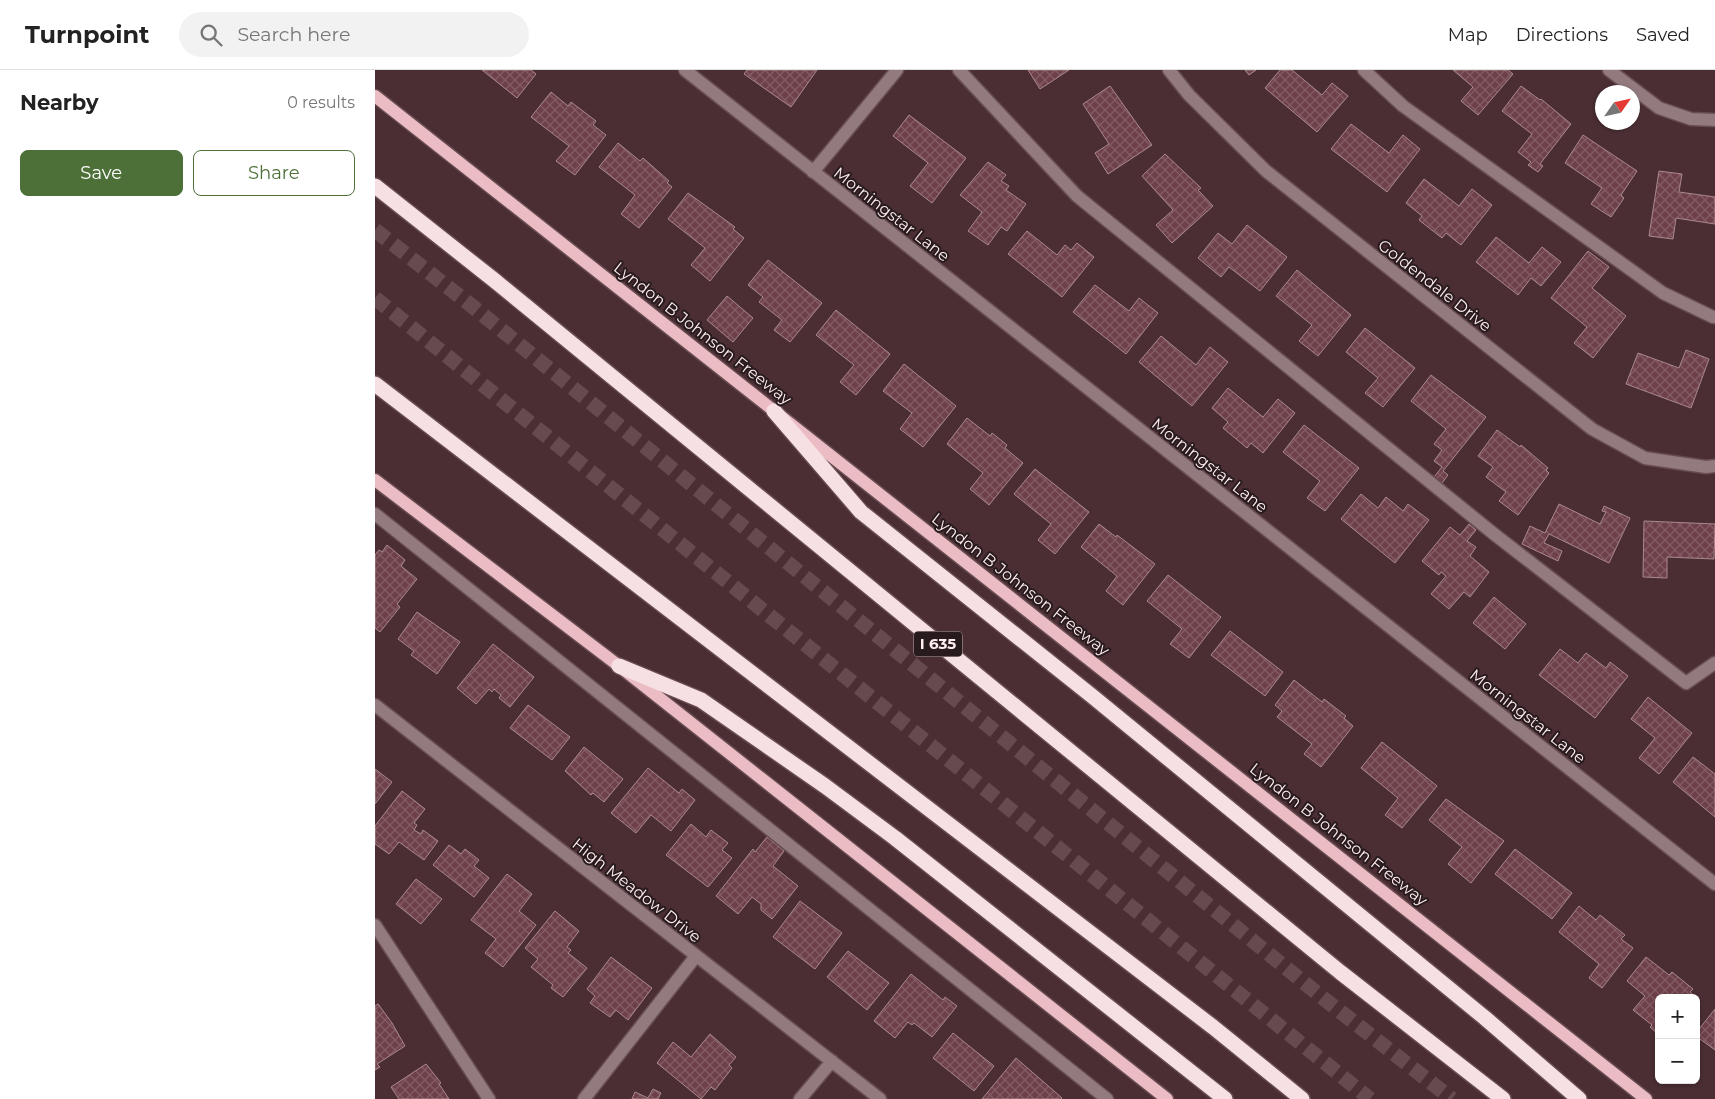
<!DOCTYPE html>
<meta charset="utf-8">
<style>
body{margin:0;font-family:Montserrat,sans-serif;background:#f2f2f2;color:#222}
.controls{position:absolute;right:15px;bottom:15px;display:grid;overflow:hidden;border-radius:8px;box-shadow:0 1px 4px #0004}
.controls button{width:45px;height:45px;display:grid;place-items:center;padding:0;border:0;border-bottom:1px solid #e0e0e0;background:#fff;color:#222;font:25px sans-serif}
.compass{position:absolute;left:1220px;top:15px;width:45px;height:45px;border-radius:50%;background:#fff;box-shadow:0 1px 4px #0004;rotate:56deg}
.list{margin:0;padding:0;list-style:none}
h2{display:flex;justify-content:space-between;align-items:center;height:65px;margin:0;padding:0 20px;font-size:21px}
h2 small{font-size:16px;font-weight:400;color:#767676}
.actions{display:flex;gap:10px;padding:15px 20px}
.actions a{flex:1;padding:11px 0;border:1px solid #4c7038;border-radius:8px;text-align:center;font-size:18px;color:#4c7038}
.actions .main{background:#4c7038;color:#fff}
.icon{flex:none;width:28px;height:28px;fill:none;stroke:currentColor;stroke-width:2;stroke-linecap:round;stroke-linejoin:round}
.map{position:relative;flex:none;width:1340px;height:1029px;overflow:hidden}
header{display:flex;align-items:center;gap:30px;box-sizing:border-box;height:70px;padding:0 25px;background:#fff;border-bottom:1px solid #e0e0e0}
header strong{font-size:24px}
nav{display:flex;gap:28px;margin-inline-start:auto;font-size:18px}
.search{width:350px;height:45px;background:#f2f2f2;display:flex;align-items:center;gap:12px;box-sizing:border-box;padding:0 18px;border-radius:28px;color:#767676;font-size:19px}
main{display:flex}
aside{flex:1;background:#fff}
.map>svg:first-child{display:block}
.building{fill:url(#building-cross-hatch);stroke:#aa898e}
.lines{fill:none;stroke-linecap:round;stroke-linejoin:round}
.highway-tunnel{stroke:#654a4f;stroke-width:15;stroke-dasharray:15 8;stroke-linecap:butt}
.minor-casing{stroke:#674c51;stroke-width:15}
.major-casing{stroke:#674c51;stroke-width:15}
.highway-casing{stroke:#674c51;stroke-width:18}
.minor{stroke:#927a7e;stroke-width:12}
.major{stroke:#ebbcc3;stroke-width:12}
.highway{stroke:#f7e0e3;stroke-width:15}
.labels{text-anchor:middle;stroke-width:4;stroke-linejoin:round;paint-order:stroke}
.shield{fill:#281b1d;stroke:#beadb0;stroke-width:1}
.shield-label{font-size:15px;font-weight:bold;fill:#ffecef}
.street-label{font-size:16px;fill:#ffecef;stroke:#281b1d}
</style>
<header>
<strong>Turnpoint</strong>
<div class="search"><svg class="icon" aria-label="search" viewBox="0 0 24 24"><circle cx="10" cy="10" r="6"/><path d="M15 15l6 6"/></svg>Search here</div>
<nav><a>Map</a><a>Directions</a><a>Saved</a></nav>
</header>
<main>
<aside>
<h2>Nearby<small>0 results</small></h2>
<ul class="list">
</ul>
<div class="actions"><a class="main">Save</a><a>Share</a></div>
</aside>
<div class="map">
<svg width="1340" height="1029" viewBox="0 0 1340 1029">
<defs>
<pattern id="building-cross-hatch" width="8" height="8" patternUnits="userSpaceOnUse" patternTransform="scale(1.25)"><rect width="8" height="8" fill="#6e4049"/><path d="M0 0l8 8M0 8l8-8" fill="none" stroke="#845c64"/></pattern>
</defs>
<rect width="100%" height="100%" fill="#4a2e33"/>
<path class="building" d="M 107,0 L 156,0 L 161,4 L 142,28 Z
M 372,0 L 442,0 L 416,37 L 369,4 Z
M 653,0 L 694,0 L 665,19 Z
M 870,0 L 881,0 L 874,5 Z
M 905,0 L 917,0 L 947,25 L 957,13 L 973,26 L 942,62 L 890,18 Z
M 1078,0 L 1133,0 L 1138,4 L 1103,45 L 1086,31 L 1098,17 Z
M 735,16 L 777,75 L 733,104 L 720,83 L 734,74 L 708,34 Z
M 1146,16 L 1165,30 L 1166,29 L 1196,54 L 1165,94 L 1168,96 L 1163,102 L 1153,95 L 1156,92 L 1143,82 L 1157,64 L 1127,41 Z
M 176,22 L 193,36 L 196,32 L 221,51 L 218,55 L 231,65 L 200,105 L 181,91 L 194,76 L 156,47 Z
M 534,45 L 591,88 L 557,133 L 535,116 L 553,93 L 518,66 Z
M 976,54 L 1014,83 L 1028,65 L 1045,79 L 1012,122 L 956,79 Z
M 1208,65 L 1262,101 L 1246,125 L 1249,128 L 1236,147 L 1216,134 L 1227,118 L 1190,93 Z
M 243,73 L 265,91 L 268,88 L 294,111 L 292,113 L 297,117 L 264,158 L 246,144 L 260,125 L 224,97 Z
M 790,84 L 826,118 L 823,120 L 838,136 L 797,173 L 781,155 L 798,140 L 767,106 Z
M 613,92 L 631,105 L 626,111 L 634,116 L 631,120 L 651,134 L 632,161 L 626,157 L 613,175 L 593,161 L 607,142 L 585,125 Z
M 1284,101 L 1307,104 L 1304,122 L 1340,127 L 1340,154 L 1301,148 L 1298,169 L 1274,166 Z
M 1049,109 L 1084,136 L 1097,119 L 1117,135 L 1086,175 L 1071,163 L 1067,168 L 1044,150 L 1047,146 L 1031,133 Z
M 313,123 L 360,157 L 358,159 L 369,168 L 335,211 L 316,195 L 330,178 L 293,149 Z
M 872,155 L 912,187 L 885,221 L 854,197 L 846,207 L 823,188 L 843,163 L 857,174 Z
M 652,161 L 682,185 L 690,175 L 696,180 L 702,173 L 719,187 L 687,227 L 633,184 Z
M 1121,167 L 1154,193 L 1167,177 L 1186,192 L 1166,216 L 1156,208 L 1143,225 L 1101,192 Z
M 1213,181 L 1234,197 L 1217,218 L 1251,246 L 1218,288 L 1199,273 L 1212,257 L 1176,228 Z
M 393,190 L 447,233 L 415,272 L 399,260 L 407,250 L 384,232 L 388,227 L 373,215 Z
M 922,200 L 976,245 L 943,286 L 924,271 L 937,255 L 901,226 Z
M 720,215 L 754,241 L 764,228 L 783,243 L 751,284 L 698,242 Z
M 352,226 L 378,248 L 358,272 L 332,250 Z
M 461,240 L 515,284 L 481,325 L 465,312 L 479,295 L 441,265 Z
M 990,258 L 1040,298 L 1008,337 L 990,323 L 1003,308 L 971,282 Z
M 786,266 L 821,295 L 835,277 L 853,292 L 817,336 L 764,292 Z
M 1311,280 L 1334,289 L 1316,338 L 1251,314 L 1263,283 L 1304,298 Z
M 529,294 L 581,336 L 548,377 L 525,359 L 537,343 L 508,321 Z
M 1056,305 L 1111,347 L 1068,401 L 1073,405 L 1067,413 L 1059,407 L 1067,397 L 1059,391 L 1067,380 L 1059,374 L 1071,359 L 1036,331 Z
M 853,318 L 888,347 L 903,329 L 920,343 L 888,383 L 876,373 L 872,378 L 848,358 L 853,352 L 837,338 Z
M 592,348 L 615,366 L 617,363 L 632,375 L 630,378 L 648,393 L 614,435 L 595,419 L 608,403 L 572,374 Z
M 929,355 L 984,398 L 950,441 L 932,428 L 945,411 L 908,382 Z
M 1122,360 L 1145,377 L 1146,375 L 1173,398 L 1171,400 L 1174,403 L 1143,445 L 1124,431 L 1131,422 L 1111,407 L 1118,397 L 1103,386 Z
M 660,399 L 714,442 L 680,484 L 663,470 L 676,454 L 639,424 Z
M 986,424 L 1003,438 L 1011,427 L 1028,441 L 1033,434 L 1054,450 L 1020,493 L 966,449 Z
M 1184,434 L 1225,454 L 1231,442 L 1227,441 L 1229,436 L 1255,448 L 1234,493 L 1174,464 L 1169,473 L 1187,481 L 1183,491 L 1147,474 L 1155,456 L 1170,463 Z
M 1269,451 L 1340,454 L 1339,489 L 1292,487 L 1292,508 L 1268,507 Z
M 724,454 L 741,467 L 742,465 L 780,494 L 748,535 L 731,521 L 742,506 L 706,477 Z
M 1094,454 L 1101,460 L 1092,471 L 1101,477 L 1095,486 L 1114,502 L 1095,527 L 1089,522 L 1074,539 L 1056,524 L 1071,506 L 1066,502 L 1064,505 L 1047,491 L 1075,457 L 1085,465 Z
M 12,475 L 30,490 L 26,496 L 42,509 L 22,534 L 25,537 L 5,562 L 0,558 L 0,485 L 4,480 L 7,482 Z
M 793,505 L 846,547 L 814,588 L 795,574 L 807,559 L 772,531 Z
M 1119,527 L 1151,554 L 1130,579 L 1098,553 Z
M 42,542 L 85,572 L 62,604 L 36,585 L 39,581 L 23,569 Z
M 855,561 L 908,602 L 890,626 L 836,585 Z
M 118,574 L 159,607 L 135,637 L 124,628 L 126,625 L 119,619 L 117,622 L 114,619 L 101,634 L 82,618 Z
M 1185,579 L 1203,593 L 1211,583 L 1231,598 L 1235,592 L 1253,606 L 1220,648 L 1164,605 Z
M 919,610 L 947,632 L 949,629 L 971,646 L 969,648 L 978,656 L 946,697 L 929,684 L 937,674 L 902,647 L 907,641 L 900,635 Z
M 1273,627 L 1317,663 L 1284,704 L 1264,688 L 1280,668 L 1256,649 Z
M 153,635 L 195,667 L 177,690 L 135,658 Z
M 1007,672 L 1062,716 L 1027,758 L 1010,745 L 1023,728 L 986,698 Z
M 209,677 L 248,709 L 229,732 L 218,723 L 216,725 L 190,701 Z
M 1318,687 L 1340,704 L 1340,747 L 1298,712 Z
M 273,698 L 304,723 L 307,719 L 320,730 L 296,761 L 276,745 L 261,763 L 236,743 Z
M 0,699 L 17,712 L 0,734 Z
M 27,721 L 50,739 L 39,753 L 42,755 L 39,760 L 46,764 L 48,760 L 63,771 L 49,790 L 24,772 L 14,784 L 0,774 L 0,756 Z
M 1071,729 L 1129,771 L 1096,813 L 1073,794 L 1087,777 L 1054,750 Z
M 316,754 L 331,767 L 336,760 L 353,773 L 347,780 L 357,788 L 333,817 L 291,785 Z
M 392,767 L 409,781 L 398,796 L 423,816 L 397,849 L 386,840 L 386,834 L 377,827 L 363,844 L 341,826 L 378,779 L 380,782 Z
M 74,775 L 86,784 L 90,779 L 104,790 L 99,796 L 114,808 L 99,827 L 58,795 Z
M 1140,779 L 1197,823 L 1177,849 L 1120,804 Z
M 132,804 L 157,824 L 144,841 L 161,855 L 128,897 L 110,883 L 121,869 L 96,850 Z
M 41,809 L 67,829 L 46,854 L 21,834 Z
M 425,831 L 467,863 L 440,899 L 398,867 Z
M 1204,836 L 1221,850 L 1225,845 L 1250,865 L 1246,869 L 1258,878 L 1227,918 L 1214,908 L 1224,894 L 1184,862 Z
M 180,841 L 204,861 L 192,877 L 196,880 L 193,883 L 212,898 L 188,927 L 176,918 L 178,915 L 156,897 L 163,889 L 150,878 Z
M 473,881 L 514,913 L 492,940 L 452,907 Z
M 236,887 L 277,918 L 253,950 L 241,940 L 235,947 L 215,933 L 220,926 L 212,919 Z
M 1271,887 L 1294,905 L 1297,902 L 1318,919 L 1315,922 L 1325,931 L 1321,935 L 1321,928 L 1284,928 L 1284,965 L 1275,957 L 1277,955 L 1258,940 L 1270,926 L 1252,911 Z
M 536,904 L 568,930 L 570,927 L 582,936 L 557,967 L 539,953 L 537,955 L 533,952 L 520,968 L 499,951 Z
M 3,934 L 17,953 L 30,976 L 2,994 L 5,997 L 0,1000 L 0,936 Z
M 1340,939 L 1340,980 L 1321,966 L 1321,963 Z
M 578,963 L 619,996 L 599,1021 L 558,988 Z
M 335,964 L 361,987 L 354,995 L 357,998 L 340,1020 L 336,1017 L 326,1029 L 282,993 L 298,972 L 316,987 Z
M 641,988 L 687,1028 L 686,1029 L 607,1029 Z
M 51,994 L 66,1013 L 64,1014 L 74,1029 L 24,1029 L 16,1017 Z
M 278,1019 L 286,1023 L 283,1029 L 257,1029 L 260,1022 L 273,1028 Z"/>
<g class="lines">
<path class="highway-tunnel" d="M 0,160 L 97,236 L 948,928 L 1077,1029
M 0,228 L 995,1029"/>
<defs>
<path id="minor" d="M 310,0 L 1340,814
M 584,0 L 702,126 L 1119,464 L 1311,613 L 1340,593
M 794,0 L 814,25 L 891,101 L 1217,359 L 1270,388 L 1331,397 L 1340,396
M 989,0 L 1028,36 L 1288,223 L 1338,247 L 1340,247
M 1234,0 L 1284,38 L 1316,49 L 1340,50
M 438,102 L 522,0
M 0,444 L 732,1029
M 0,635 L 505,1029
M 0,855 L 114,1029
M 209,1029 L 321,886
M 425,1029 L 457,991"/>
<path id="major" d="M 0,26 L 1271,1029
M 0,410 L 244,596 L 792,1029"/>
<path id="highway" d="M 0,116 L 119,210 L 965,902 L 1128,1029
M 0,314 L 838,957 L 927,1029
M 399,341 L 486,442 L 717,626 L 1110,948 L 1204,1029
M 244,596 L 326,630 L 450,716 L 520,768 L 850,1029"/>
</defs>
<use href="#minor" class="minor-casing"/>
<use href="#major" class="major-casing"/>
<use href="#highway" class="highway-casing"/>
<use href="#minor" class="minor"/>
<use href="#major" class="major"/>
<use href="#highway" class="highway"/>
</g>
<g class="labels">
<rect class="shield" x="539" y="561.5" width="48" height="25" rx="4"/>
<g class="shield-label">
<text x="563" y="579">I 635</text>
</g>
<g class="street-label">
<text transform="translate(517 144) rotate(38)" y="6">Morningstar Lane</text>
<text transform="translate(1060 215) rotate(38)" y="6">Goldendale Drive</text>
<text transform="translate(328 263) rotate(38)" y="6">Lyndon B Johnson Freeway</text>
<text transform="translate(835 395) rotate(38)" y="6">Morningstar Lane</text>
<text transform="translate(646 514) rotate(38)" y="6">Lyndon B Johnson Freeway</text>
<text transform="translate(1153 646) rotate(38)" y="6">Morningstar Lane</text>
<text transform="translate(964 764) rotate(38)" y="6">Lyndon B Johnson Freeway</text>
<text transform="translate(262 820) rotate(38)" y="6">High Meadow Drive</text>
</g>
</g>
</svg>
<div class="controls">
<button>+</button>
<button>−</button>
</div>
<svg class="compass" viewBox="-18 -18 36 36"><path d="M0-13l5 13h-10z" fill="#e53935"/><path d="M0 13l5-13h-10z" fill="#767676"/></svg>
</div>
</main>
